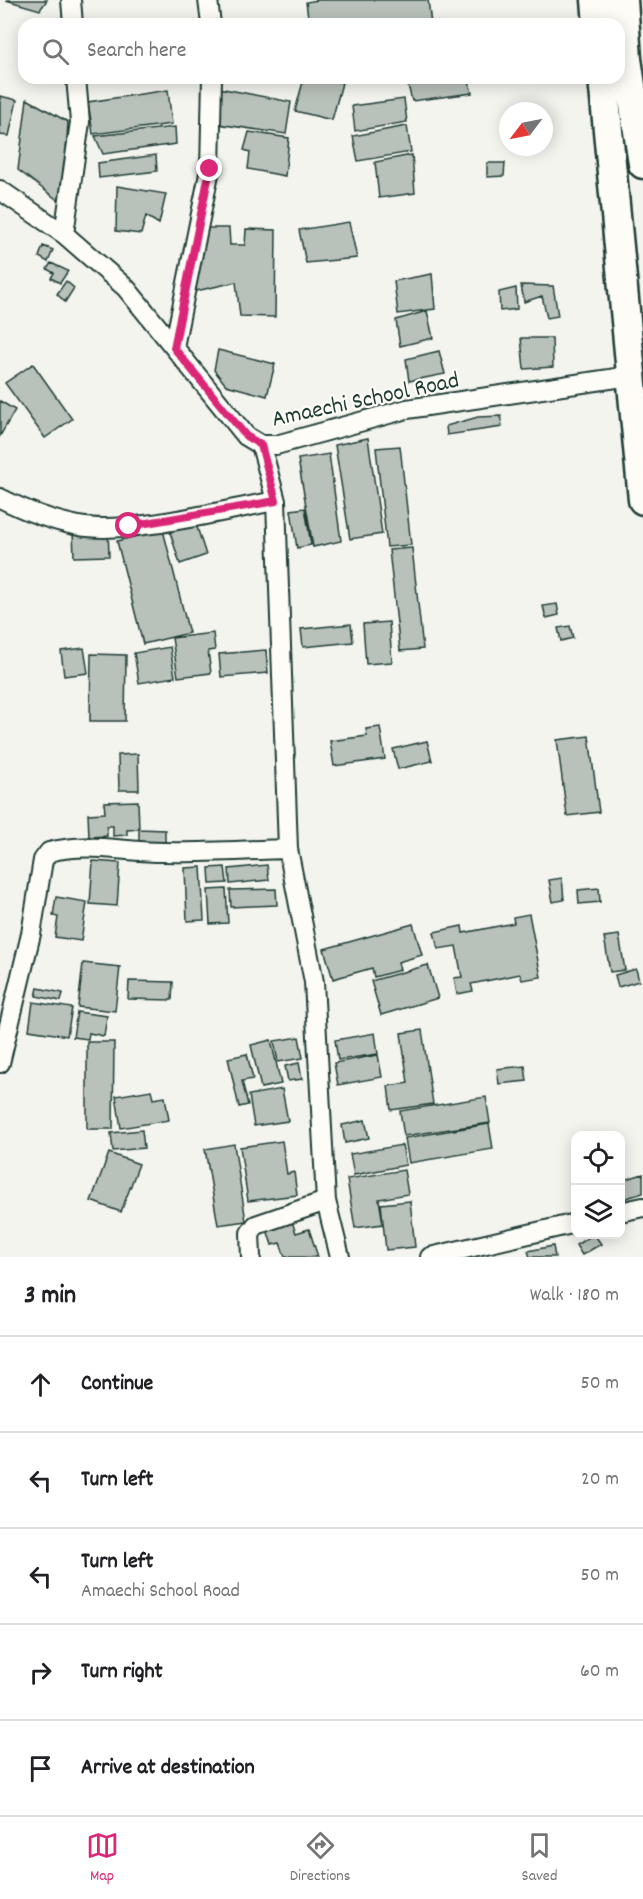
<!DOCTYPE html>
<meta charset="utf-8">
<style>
body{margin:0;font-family:Dekko,sans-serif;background:#f2f2f2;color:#202124}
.controls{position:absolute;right:18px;bottom:18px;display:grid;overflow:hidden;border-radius:12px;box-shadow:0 3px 15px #0003}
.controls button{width:54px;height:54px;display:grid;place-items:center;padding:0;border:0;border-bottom:2px solid #e0e0e0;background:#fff;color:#202124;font:30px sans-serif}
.compass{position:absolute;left:499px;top:102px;width:54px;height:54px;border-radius:50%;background:#fff;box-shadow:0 3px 15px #0003;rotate:238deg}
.stop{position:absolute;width:18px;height:18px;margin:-14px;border:4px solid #db2777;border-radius:50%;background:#fff}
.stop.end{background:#db2777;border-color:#fff;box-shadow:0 2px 6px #0008}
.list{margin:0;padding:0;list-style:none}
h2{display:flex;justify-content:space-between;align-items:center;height:78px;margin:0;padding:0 24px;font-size:26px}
h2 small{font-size:20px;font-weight:400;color:#757577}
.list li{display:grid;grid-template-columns:39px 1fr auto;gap:18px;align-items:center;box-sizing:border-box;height:96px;padding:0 24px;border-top:2px solid #e0e0e0}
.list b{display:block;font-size:22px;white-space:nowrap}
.list p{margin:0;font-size:20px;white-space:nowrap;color:#757577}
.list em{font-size:20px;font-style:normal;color:#757577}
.icon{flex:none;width:33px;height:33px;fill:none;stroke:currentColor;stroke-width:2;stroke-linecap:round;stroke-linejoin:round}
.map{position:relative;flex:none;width:643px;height:1257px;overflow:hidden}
.search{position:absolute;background:#fff;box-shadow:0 3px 15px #0003;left:18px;right:18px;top:18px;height:66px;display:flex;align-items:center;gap:15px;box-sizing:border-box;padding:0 21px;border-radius:18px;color:#757577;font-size:22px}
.sheet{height:558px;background:#fff}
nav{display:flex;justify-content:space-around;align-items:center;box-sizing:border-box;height:84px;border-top:2px solid #e0e0e0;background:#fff;font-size:16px;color:#757577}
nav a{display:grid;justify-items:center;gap:3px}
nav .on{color:#db2777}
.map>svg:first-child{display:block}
.building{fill:#b9c1bb;stroke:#1f3d34;stroke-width:1.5}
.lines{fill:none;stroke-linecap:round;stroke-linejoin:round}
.minor-casing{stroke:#1f3d34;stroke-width:22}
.primary-casing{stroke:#1f3d34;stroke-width:33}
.minor{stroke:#fdfcf7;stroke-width:18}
.primary{stroke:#fdfcf7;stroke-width:28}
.route{stroke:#db2777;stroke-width:8}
.labels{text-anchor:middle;stroke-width:4.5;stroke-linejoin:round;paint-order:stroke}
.street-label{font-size:24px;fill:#1f3d34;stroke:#fdfcf7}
</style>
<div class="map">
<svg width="643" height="1257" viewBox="0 0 643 1257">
<rect width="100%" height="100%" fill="#f4f4ef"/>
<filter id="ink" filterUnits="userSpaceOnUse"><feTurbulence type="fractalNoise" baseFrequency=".0167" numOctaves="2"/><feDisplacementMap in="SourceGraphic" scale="12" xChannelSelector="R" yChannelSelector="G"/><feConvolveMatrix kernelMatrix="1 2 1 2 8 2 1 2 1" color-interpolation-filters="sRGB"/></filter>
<g filter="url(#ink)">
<path class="building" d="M 6,0 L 47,0 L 40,10 Z
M 318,0 L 428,0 L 431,24 L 309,24 L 306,2 Z
M 304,78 L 330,78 L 342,83 L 332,120 L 295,111 Z
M 434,78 L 468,78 L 472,93 L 412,101 L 407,81 Z
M 219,88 L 291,102 L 286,134 L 218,124 Z
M 168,90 L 172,124 L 93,134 L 88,102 Z
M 0,96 L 17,100 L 9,136 L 0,135 Z
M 27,99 L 68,122 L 63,204 L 18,170 Z
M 404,99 L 407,122 L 355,131 L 352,106 Z
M 407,126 L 411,152 L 358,161 L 353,136 Z
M 175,127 L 176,144 L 103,154 L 95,136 Z
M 249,132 L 289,138 L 285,176 L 248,169 L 250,152 L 244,150 Z
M 156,155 L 157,171 L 99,178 L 98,163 Z
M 412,155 L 415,193 L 379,198 L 375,162 Z
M 487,163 L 505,163 L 504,176 L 487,177 Z
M 117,186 L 166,194 L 159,224 L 146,216 L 141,234 L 116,231 Z
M 349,222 L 357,258 L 306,263 L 299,230 Z
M 199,228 L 229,228 L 230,245 L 245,245 L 246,229 L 276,230 L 275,317 L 240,316 L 236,282 L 196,291 Z
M 43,246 L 53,250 L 48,262 L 39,257 Z
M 51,263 L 68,271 L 60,283 L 51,278 L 54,273 L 47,269 Z
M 432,274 L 435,309 L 398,314 L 394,281 Z
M 66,281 L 74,288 L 65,302 L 57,294 Z
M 521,285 L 553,286 L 558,316 L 547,318 L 542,296 L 524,302 Z
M 516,288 L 517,309 L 500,311 L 499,292 Z
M 427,311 L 433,338 L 400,346 L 396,320 Z
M 521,338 L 552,338 L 553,367 L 524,369 Z
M 218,350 L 275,364 L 267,396 L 226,385 L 214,370 Z
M 439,351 L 445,374 L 409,381 L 406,359 Z
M 33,364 L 72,419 L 45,438 L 5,383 Z
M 0,401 L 15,410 L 0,436 Z
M 501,416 L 502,427 L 447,435 L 446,426 L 478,417 Z
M 368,438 L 382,534 L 350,539 L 335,445 Z
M 400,446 L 411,545 L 387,547 L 376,448 Z
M 329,454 L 341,541 L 313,547 L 298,459 Z
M 305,508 L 311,545 L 297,548 L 291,510 Z
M 196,524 L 206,555 L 180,564 L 170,532 Z
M 108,529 L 109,556 L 74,557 L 73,531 Z
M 163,530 L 189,633 L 143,644 L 117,541 Z
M 412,548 L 423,649 L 400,651 L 389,550 Z
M 557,604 L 559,615 L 546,618 L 543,606 Z
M 389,622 L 392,662 L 366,664 L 363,624 Z
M 351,624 L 353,642 L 303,647 L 301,629 Z
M 570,626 L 573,638 L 561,641 L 558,628 Z
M 213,633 L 215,650 L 208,651 L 211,673 L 178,677 L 172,638 Z
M 170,647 L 175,677 L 139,683 L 134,653 Z
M 84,648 L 88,673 L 64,676 L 61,651 Z
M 266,650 L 268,673 L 221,677 L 219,654 Z
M 91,654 L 126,655 L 125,721 L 90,721 Z
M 380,727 L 385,759 L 334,766 L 330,741 L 367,736 L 366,729 Z
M 589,736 L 599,812 L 567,816 L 557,740 Z
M 427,741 L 432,761 L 398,769 L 393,749 Z
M 138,754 L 139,790 L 119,790 L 118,755 Z
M 138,801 L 139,829 L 127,830 L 127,835 L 113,836 L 113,826 L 107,826 L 107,836 L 89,837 L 88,814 L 105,813 L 104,802 Z
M 139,829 L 165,830 L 165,843 L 139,842 Z
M 93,861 L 120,863 L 117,906 L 90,904 Z
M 267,865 L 269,880 L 230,884 L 229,869 Z
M 201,867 L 204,920 L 187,921 L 185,868 Z
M 225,867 L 227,883 L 210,884 L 209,868 Z
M 562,878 L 564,900 L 553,902 L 549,880 Z
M 599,888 L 600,902 L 579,904 L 578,890 Z
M 226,889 L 228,923 L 210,924 L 208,890 Z
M 276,889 L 277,905 L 231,907 L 230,890 Z
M 56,897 L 87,902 L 81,941 L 55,937 L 58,917 L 53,916 Z
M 529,914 L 541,977 L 522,980 L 520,974 L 471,984 L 473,991 L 457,994 L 454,978 L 462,977 L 456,946 L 438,949 L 434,932 L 462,926 L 463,933 L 514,923 L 513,917 Z
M 413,924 L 422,955 L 398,962 L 400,970 L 374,977 L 372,968 L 333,979 L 324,949 Z
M 619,935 L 625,970 L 610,972 L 604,937 Z
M 83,963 L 120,967 L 115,1011 L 78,1007 Z
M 428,965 L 438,998 L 381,1015 L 371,981 Z
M 636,969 L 639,981 L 618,987 L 615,975 Z
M 129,981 L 173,982 L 172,1000 L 128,999 Z
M 38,988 L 63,993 L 61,1001 L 36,996 Z
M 33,1002 L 72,1008 L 67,1036 L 29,1030 Z
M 77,1012 L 107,1016 L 104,1036 L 89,1033 L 88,1039 L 73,1037 Z
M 422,1030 L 433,1104 L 391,1110 L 388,1086 L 408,1083 L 401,1033 Z
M 375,1033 L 378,1054 L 338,1060 L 335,1040 Z
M 299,1037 L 303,1058 L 278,1062 L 274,1041 Z
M 271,1040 L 281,1084 L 261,1088 L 251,1045 Z
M 87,1042 L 114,1042 L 113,1129 L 87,1129 Z
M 247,1054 L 253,1079 L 242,1081 L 248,1105 L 239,1107 L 228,1058 Z
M 378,1055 L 382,1077 L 338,1085 L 334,1063 Z
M 299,1063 L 302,1079 L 288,1081 L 285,1066 Z
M 525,1066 L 527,1081 L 499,1084 L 497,1069 Z
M 282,1089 L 288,1121 L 254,1126 L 249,1095 Z
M 151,1090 L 153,1099 L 165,1097 L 169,1120 L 121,1128 L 116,1096 Z
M 486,1097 L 490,1123 L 404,1136 L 400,1111 Z
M 365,1120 L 369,1138 L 345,1143 L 342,1125 Z
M 489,1124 L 493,1149 L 409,1163 L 405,1138 Z
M 142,1130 L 144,1148 L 113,1151 L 111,1133 Z
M 282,1141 L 287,1174 L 294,1172 L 297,1195 L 248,1201 L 240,1147 Z
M 234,1144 L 246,1221 L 218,1225 L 205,1149 Z
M 402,1145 L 406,1165 L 354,1175 L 350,1154 Z
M 109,1153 L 139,1164 L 121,1212 L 91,1201 Z
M 404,1170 L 408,1194 L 379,1199 L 383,1224 L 355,1228 L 347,1179 Z
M 643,1174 L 643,1193 L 620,1200 L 620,1181 Z
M 410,1201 L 415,1247 L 386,1250 L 381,1204 Z
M 291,1219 L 296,1233 L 309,1229 L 318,1257 L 285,1257 L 280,1243 L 272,1245 L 266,1226 Z
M 594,1234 L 601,1244 L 582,1255 L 576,1245 Z
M 553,1246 L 555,1257 L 530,1257 L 528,1251 Z"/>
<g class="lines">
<defs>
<path id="minor" d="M 71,0 L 73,24
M 208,0 L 211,24
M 0,190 L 64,234 L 126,288 L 246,436 L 261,445 L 276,445 L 407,409 L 630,376
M 64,234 L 80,122 L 76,78
M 174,347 L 210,169 L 212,78
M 261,445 L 276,501 L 288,849 L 314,982 L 326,1201 L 340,1257
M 0,498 C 24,510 52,521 79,526 C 130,535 223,510 276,501
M 0,1063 L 31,934 L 43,860 L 49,852 C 88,842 124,852 163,852 C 205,853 246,850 288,849
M 620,1212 L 643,1207
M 251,1257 L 250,1233 L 256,1225 L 326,1201
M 430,1257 L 576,1223"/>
<path id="primary" d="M 596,0 L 598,24
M 623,0 L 627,59 L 643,164
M 603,78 L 643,500"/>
</defs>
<use href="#minor" class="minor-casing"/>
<use href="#primary" class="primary-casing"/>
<use href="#minor" class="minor"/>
<use href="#primary" class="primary"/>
</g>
</g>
<g class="lines" filter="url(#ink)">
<path class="route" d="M 129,526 L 276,501 L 261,445 L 246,436 L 174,348 L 210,169"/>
</g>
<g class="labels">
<g class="street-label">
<text transform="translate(365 398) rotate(-12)" y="8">Amaechi School Road</text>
</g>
</g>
</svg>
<div class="controls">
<button><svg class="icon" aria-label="locate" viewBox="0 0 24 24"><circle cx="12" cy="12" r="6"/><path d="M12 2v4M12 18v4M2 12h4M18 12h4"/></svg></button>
<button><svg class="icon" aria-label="layers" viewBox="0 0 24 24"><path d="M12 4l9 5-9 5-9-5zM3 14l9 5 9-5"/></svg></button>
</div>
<svg class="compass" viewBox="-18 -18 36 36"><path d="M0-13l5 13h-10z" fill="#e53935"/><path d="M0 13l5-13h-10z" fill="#757577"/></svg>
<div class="stop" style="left:129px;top:526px"></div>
<div class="stop end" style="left:210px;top:169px"></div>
<div class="search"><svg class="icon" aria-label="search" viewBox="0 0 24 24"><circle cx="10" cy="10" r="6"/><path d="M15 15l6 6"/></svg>Search here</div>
</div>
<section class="sheet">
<h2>3 min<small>Walk · 180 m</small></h2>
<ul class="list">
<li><svg class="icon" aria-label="ahead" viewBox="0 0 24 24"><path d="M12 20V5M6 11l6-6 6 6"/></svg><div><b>Continue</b></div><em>50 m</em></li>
<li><svg class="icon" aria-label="left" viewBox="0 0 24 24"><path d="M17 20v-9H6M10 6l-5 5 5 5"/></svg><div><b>Turn left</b></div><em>20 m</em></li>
<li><svg class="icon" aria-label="left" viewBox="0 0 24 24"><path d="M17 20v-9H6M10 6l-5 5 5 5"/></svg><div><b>Turn left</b><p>Amaechi School Road</p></div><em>50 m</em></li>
<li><svg class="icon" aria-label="right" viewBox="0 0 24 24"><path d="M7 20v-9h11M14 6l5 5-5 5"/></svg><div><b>Turn right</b></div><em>60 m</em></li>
<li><svg class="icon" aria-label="arrive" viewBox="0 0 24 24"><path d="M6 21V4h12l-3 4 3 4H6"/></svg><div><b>Arrive at destination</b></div></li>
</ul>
</section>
<nav>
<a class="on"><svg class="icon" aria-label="map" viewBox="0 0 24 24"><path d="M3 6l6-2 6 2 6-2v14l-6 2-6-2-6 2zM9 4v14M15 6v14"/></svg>Map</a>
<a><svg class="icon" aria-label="directions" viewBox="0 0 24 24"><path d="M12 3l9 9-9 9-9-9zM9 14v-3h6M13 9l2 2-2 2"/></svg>Directions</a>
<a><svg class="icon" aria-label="saved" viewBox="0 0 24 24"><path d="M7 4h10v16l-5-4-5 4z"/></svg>Saved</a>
</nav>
